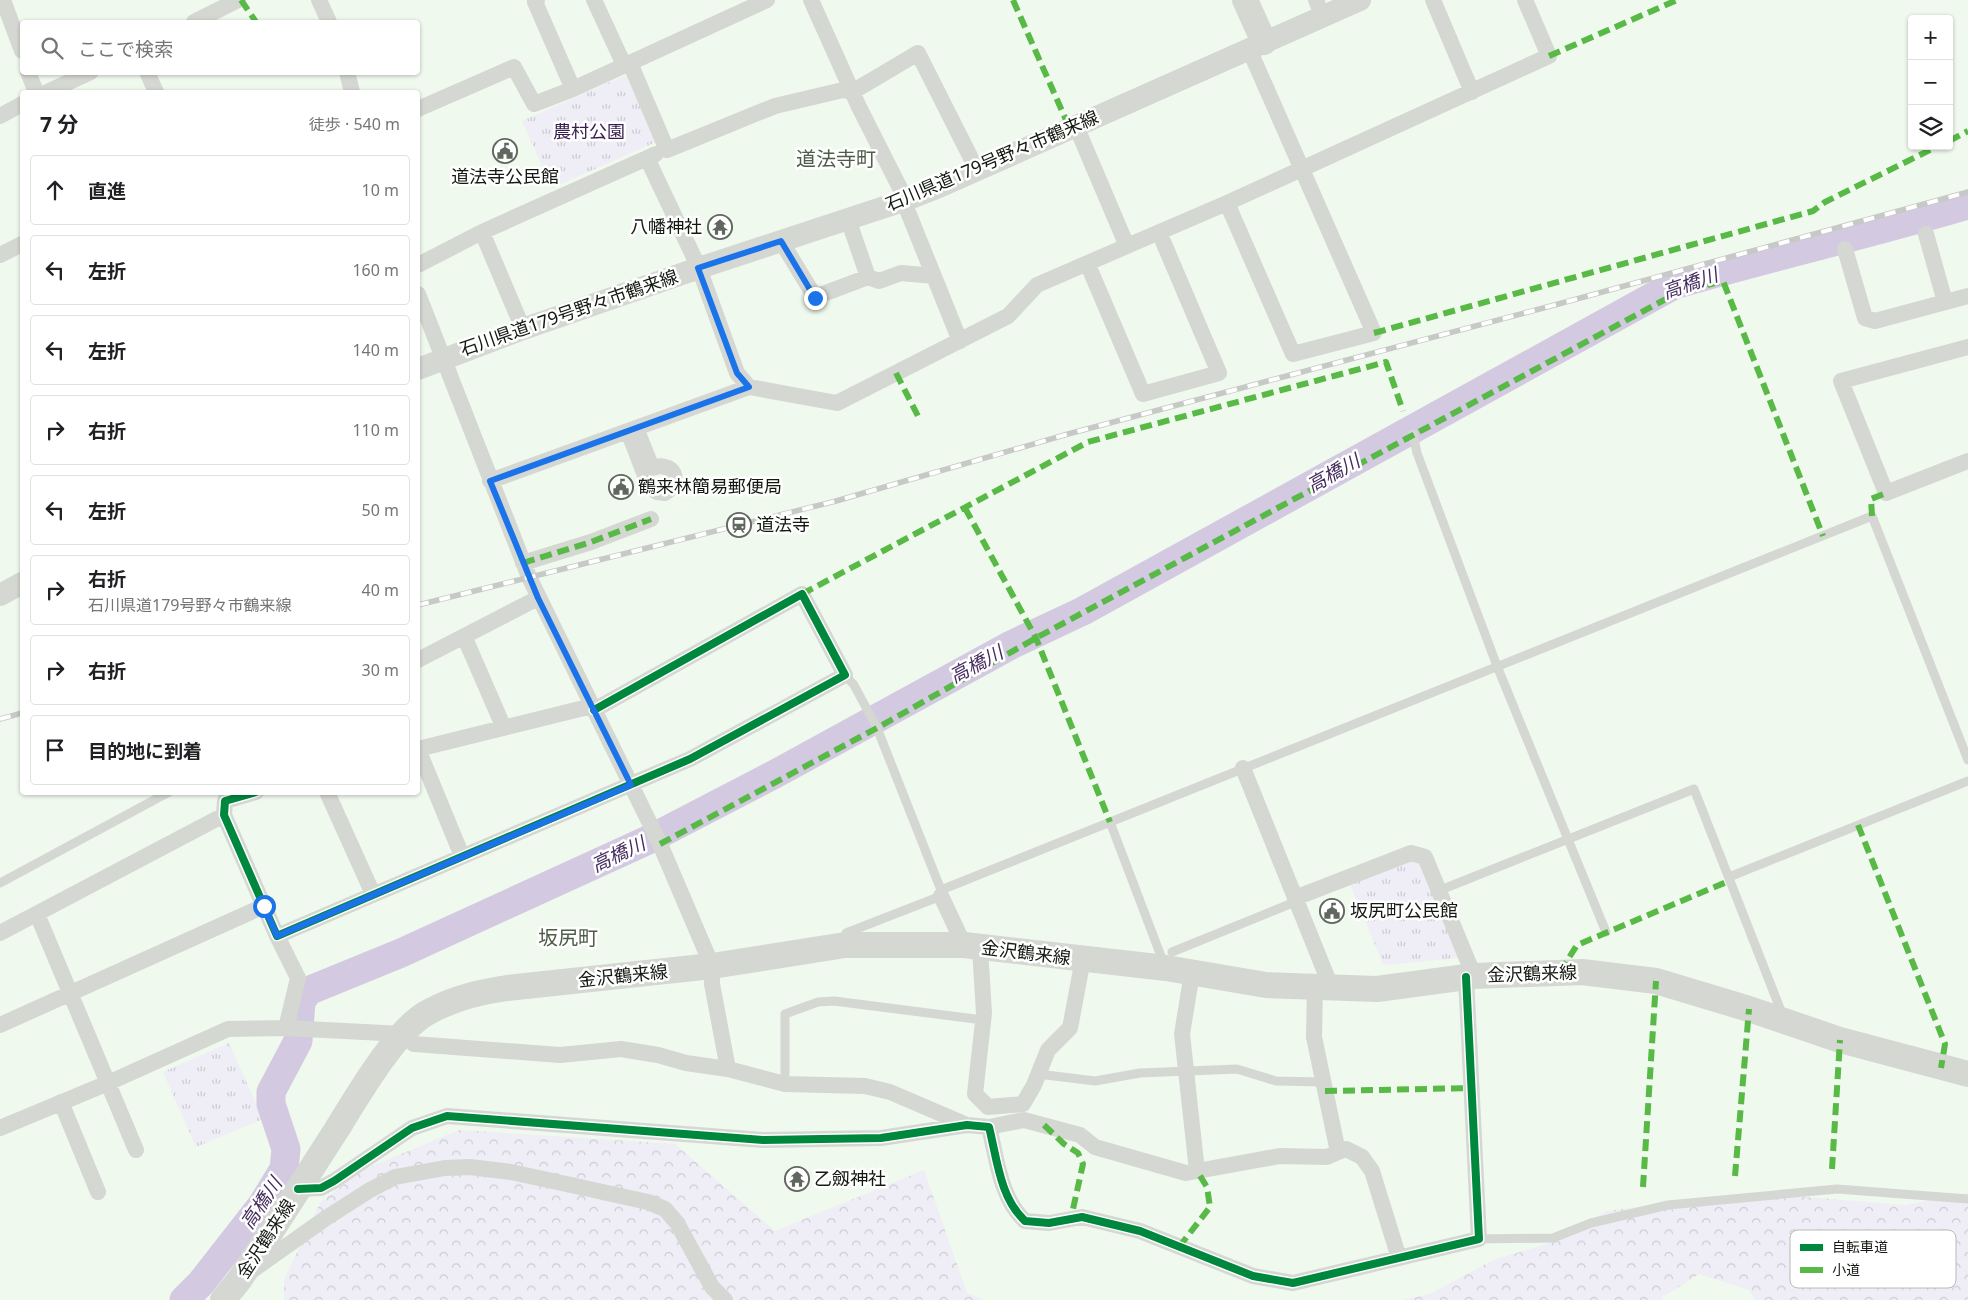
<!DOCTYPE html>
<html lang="ja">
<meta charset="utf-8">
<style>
body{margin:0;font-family:"Noto Sans","Noto Sans JP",sans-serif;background:#f6f6f6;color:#202124}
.controls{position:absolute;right:15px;top:15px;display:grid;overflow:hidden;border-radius:5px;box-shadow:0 1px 4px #0004}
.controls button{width:45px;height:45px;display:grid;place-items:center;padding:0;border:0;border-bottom:1px solid #e0e0e0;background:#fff;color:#202124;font:25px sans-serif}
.stop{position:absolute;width:15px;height:15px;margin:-11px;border:4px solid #1a73e8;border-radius:50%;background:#fff}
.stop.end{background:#1a73e8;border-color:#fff;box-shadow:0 1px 5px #0008}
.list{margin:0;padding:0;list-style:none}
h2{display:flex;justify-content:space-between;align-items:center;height:65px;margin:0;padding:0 20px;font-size:21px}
h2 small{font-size:16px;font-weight:400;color:#757577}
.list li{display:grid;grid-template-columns:32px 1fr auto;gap:15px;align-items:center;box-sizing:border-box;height:70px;margin:0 10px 10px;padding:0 10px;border:1px solid #e0e0e0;border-radius:5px}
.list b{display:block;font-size:19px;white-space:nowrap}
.list p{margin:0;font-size:16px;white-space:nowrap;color:#757577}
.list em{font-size:16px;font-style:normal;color:#757577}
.icon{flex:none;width:28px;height:28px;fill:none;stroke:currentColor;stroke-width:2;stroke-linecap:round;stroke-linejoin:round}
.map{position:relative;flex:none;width:1968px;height:1300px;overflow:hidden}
.search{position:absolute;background:#fff;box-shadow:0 1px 4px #0004;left:20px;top:20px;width:400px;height:55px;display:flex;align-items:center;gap:12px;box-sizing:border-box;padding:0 18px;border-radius:5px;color:#757577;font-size:19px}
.panel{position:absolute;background:#fff;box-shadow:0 1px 4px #0004;left:20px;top:90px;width:400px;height:705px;border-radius:5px}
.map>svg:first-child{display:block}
.forest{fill:url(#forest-crowns)}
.park{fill:url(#park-tufts)}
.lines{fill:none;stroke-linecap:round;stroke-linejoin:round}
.river{stroke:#d3c9e1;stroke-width:29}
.service{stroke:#d5d7d3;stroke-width:9}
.minor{stroke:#d5d7d3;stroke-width:16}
.secondary{stroke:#d5d7d3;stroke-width:22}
.primary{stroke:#d5d7d3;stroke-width:26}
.rail-casing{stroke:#c6c9c6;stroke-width:5.5}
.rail{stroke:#fff;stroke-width:4;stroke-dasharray:11;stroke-linecap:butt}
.quiet{stroke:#58b947;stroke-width:6;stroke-dasharray:12 6;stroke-linecap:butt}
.cycleway-casing{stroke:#fff;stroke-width:11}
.cycleway{stroke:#00873e;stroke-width:8}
.route{stroke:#1a73e8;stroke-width:6}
.labels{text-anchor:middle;stroke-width:5;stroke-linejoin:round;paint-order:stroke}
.park-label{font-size:18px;fill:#371e4e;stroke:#fff}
.street-label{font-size:18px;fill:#131911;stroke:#fff}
.poi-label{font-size:18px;fill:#131911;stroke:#fff;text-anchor:start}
.water-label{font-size:19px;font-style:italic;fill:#462d5f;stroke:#fff}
.quarter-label{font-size:20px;fill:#4e5d49;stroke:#fff}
.key{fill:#fff;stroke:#b8bab8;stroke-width:1}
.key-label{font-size:14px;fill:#131911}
</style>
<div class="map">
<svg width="1968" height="1300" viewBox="0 0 1968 1300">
<defs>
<pattern id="forest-crowns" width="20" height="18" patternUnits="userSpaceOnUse" patternTransform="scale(1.25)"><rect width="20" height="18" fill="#efedf6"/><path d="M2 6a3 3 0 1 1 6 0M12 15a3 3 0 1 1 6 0" fill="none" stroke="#cccbd2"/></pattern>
<pattern id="park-tufts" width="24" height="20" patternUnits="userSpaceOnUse" patternTransform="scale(1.25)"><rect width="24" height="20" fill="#efedf6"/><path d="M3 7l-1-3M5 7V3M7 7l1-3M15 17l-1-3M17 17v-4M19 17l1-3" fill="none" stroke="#cccbd2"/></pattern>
</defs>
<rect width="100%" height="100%" fill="#f0f9ed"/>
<path class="forest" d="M 459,1130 L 675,1144 L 775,1231 L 924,1170 L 967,1293 L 985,1300 L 284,1300 L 284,1280 L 320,1203 L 360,1171 Z
M 1968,1193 L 1968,1300 L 1755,1300 L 1749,1290 L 1699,1274 L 1663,1297 L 1662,1300 L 1402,1300 L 1430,1294 L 1493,1260 L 1544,1245 L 1607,1211 L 1679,1202 L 1781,1195 L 1905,1205 Z"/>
<path class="park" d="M 626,75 L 656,142 L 552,188 L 522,121 Z
M 1410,860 L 1421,863 L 1459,958 L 1383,965 L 1350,884 Z
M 229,1043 L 263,1119 L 196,1147 L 163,1072 Z"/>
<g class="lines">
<path class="river" d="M 184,1300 L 201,1283 L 262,1205 L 284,1169 L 286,1149 L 271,1104 L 271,1092 L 298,1041 L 301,1002 L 308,991 L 401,953 L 648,840 L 775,774 L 1011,645 L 1083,611 L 1674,285 C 1771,257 1870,234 1968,205"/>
<path class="service" d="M 1413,434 L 1417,453 L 1497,666 L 1606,932
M 845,675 L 854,685 L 877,728 L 941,890
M 1110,822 L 1164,964
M 1729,877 L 1968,781
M 0,883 L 169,792
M 1438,891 L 1694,789 L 1783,1016
M 845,942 L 846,933 L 941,896 L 941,890 L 1872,516 L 1968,760
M 1172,952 L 1295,902
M 1038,1074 L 1095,1081 L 1140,1073 L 1237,1069 L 1276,1081 L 1323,1082
M 785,1084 L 785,1014 L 818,1002 L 834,1001 L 983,1020
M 1479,1239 L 1553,1238 L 1591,1223 L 1668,1205 L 1837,1189 L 1968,1199"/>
<path class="minor" d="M 3,0 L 22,51
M 319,0 L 329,22
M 537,0 L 535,2 L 573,89 L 767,0
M 594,0 L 624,65
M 811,0 L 859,107 L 906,200 L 906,207 L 960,341
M 1316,0 L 1323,17
M 1433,0 L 1472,92
M 194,22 L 238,0
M 630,63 L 667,150 L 775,106 L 843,90 L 852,92 L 918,53 L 977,170
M 28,72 L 36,92
M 147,72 L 156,92
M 347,72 L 352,92
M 47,92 L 91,72
M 418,109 L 514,67 L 534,104 L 573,89
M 0,116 L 22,104
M 647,158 L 699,268 L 737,373 L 749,387 L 837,403 L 1008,316 L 1037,285 L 1127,246 L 1076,126
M 1227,203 L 1293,354 L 1374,333 L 1249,49
M 848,219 L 868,277
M 482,232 L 523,329
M 1926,234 L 1945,302
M 781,241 L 815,297 L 868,277 L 879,281 L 901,273 L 934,276
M 1127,246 L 1227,203 L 1549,56 L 1525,0
M 1845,249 L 1865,318 L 1875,321 L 1968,296
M 0,255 L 22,244
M 418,265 L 482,232 L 656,154
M 1088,265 L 1143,394 L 1219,373 L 1159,232
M 418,294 L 529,577 L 660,844 L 712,966 L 712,984 L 728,1069
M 1968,347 L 1841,381 L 1886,493 L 1968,461
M 628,431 L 649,486 L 657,492 L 665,493 C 676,487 679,470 665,467 C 661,465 656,467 652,468 L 636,428
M 490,481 L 749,387
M 523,563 L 591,542 L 651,519
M 464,636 L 504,728
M 418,660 L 538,598
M 418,749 L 592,706
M 418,749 L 462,856
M 1243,768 L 1331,987
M 256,792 L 225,801 L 224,815 L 277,936 L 690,759 L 845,675 L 802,594 L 594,710
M 327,792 L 373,894
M 941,896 L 964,945
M 1295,898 L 1411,853 L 1425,857 L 1474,976
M 37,914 L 136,1150
M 0,933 L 224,815
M 277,936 L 298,978 L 286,1028
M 980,948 L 984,1013 L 975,1094 L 988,1107 L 1023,1104 L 1034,1085 L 1048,1050 L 1070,1028 L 1083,959
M 1192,973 L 1182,1034 L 1197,1171 L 1280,1156 L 1327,1157 L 1338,1152
M 1315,987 L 1314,1037 L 1338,1152 L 1346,1149 L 1362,1157 L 1372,1171 L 1399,1258
M 0,1025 L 264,906
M 61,1102 L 98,1192
M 989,1127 L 1024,1120 L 1080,1135 L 1095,1147 L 1186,1173 L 1197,1171
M 0,1128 L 108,1083 L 228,1029 L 286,1028 L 403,1034 L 414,1044 L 560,1055 L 621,1049 L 658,1055 L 686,1063 L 728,1069 L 785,1084 L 865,1086 L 890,1092 L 967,1125
M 298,1189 L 321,1188 L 334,1181 L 412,1128 L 447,1116 L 763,1140 L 881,1138 L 967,1125 L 989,1127 C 997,1159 1000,1198 1025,1221 L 1049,1223 L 1082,1217 L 1140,1231 L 1253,1276 L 1293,1283 L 1479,1239 L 1466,977
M 250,1272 L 326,1218 L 370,1190 L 395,1177 L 445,1168 L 470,1167 L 511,1172 L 571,1185 L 648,1202 L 665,1209 L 677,1223 L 712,1287 L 725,1300"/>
<path class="secondary" d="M 418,369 L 523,329 L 699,268 L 906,200 L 939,187 L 1360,0
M 0,595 L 22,583"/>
<path class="primary" d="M 1245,0 L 1264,42
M 223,1300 L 240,1279 C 273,1229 305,1179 337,1129 C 357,1097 393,1034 425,1014 C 450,999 479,992 507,988 L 712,966 L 845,945 L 964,945 L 1166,968 L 1266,985 L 1377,989 L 1474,976 L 1582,972 L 1656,981 L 1749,1009 L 1840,1040 L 1968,1074"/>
<defs>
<path id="rail" d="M 418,605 L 836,501 L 1068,434 L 1562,303 L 1968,192
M 0,719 L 22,713"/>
</defs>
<use href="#rail" class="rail-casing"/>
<use href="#rail" class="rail"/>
<path class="quiet" d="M 241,0 L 256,22
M 1013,0 L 1070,129
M 1549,56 L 1677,0
M 1949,141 L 1968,131
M 1374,333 L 1813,211 L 1825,202 L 1938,146
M 896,373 L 919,418
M 965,508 L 1036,638 L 1110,822
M 1872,516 L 1871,499 L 1886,493
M 523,563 L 591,542 L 651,519
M 802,594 L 1088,442 L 1386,362 L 1403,411
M 1858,825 L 1945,1044 L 1941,1068
M 660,844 L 877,728 L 1036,638 L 1677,293 L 1723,281 L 1823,536
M 1560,972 L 1577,945 L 1729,881
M 1325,1091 L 1471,1088
M 1044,1125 L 1064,1144 L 1078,1153 L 1083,1164 L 1071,1218
M 1832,1169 L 1840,1040
M 1735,1176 L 1749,1009
M 1643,1187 L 1656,981
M 1179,1247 L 1210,1207 L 1207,1187 L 1197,1171"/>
<defs>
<path id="cycleway" d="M 256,792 L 225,801 L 224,815 L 277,936 L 690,759 L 845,675 L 802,594 L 594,710
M 298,1189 L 321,1188 L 334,1181 L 412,1128 L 447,1116 L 763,1140 L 881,1138 L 967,1125 L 989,1127 C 997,1159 1000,1198 1025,1221 L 1049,1223 L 1082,1217 L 1140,1231 L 1253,1276 L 1293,1283 L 1479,1239 L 1466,977"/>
</defs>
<use href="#cycleway" class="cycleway-casing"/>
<use href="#cycleway" class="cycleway"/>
</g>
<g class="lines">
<path class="route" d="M 264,906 L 277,936 L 631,785 L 538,598 L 490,481 L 749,387 L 737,373 L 698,268 L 781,241 L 815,298"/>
</g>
<defs>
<symbol id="civic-ring" viewBox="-11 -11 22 22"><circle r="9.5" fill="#fff" stroke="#60675e" stroke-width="1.5"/><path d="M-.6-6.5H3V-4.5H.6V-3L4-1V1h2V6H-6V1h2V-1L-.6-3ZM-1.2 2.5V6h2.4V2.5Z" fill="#60675e"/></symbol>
<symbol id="temple-ring" viewBox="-11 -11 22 22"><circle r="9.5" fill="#fff" stroke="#60675e" stroke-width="1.5"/><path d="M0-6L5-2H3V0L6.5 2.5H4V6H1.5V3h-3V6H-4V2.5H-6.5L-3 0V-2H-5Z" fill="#60675e"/></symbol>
<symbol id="station-ring" viewBox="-11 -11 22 22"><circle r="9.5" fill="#fff" stroke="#60675e" stroke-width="1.5"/><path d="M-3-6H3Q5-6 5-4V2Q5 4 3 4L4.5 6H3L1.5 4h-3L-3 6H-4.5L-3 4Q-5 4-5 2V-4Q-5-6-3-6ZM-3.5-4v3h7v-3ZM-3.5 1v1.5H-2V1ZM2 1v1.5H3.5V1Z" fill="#60675e"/></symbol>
</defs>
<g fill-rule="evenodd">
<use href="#civic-ring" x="491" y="137" width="28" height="28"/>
<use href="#temple-ring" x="706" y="213" width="28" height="28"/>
<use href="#civic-ring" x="607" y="473" width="28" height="28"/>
<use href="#station-ring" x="725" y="511" width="28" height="28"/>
<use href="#civic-ring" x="1318" y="897" width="28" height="28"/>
<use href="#temple-ring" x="783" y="1165" width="28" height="28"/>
</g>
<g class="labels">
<g class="park-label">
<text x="589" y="138">農村公園</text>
</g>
<g class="street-label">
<text transform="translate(992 161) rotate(-23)" y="6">石川県道179号野々市鶴来線</text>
<text transform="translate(569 313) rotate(-19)" y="6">石川県道179号野々市鶴来線</text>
<text transform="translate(1026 953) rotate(7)" y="6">金沢鶴来線</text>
<text transform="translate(1532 974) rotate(-2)" y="6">金沢鶴来線</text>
<text transform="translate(623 976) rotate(-6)" y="6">金沢鶴来線</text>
<text transform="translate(266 1239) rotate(-57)" y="6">金沢鶴来線</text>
</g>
<g class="poi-label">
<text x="505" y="183" text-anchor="middle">道法寺公民館</text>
<text x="702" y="233" text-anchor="end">八幡神社</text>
<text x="638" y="493">鶴来林簡易郵便局</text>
<text x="756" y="531">道法寺</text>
<text x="1350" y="917">坂尻町公民館</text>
<text x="814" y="1185">乙劔神社</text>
</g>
<g class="water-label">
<text transform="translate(1690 283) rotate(-19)" y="7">高橋川</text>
<text transform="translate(1333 473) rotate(-29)" y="7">高橋川</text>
<text transform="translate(976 664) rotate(-28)" y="7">高橋川</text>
<text transform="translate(618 854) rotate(-25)" y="7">高橋川</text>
<text transform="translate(261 1203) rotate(-56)" y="7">高橋川</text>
</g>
<g class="quarter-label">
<text x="836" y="166">道法寺町</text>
<text x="568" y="945">坂尻町</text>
</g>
</g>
<rect x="1790" y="1230" width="166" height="58" rx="8" class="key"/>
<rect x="1800" y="1244" width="23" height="7" fill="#00873e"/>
<rect x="1800" y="1267" width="23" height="6" fill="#58b947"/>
<g class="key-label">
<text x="1832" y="1252">自転車道</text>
<text x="1832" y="1275">小道</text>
</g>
</svg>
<div class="controls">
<button>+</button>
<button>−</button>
<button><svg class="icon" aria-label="layers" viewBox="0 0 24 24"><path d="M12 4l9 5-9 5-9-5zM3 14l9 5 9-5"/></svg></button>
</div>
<div class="stop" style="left:264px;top:906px"></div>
<div class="stop end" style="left:815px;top:298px"></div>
<div class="search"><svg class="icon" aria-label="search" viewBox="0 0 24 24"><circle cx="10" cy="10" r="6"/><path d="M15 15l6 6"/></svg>ここで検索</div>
<section class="panel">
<h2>7 分<small>徒歩 · 540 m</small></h2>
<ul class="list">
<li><svg class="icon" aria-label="ahead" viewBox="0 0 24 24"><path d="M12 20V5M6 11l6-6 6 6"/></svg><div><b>直進</b></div><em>10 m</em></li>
<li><svg class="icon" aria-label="left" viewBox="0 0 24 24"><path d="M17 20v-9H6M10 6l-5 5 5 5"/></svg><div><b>左折</b></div><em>160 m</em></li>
<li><svg class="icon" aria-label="left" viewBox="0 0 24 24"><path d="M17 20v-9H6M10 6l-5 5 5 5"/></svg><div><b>左折</b></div><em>140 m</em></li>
<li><svg class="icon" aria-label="right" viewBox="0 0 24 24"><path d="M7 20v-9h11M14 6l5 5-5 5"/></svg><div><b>右折</b></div><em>110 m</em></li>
<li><svg class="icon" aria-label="left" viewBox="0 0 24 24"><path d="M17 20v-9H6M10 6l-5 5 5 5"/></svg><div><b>左折</b></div><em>50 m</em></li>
<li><svg class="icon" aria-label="right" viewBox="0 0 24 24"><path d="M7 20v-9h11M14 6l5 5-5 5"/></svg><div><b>右折</b><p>石川県道179号野々市鶴来線</p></div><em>40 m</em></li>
<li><svg class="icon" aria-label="right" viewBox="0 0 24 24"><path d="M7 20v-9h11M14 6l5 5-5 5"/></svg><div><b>右折</b></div><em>30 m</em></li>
<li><svg class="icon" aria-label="arrive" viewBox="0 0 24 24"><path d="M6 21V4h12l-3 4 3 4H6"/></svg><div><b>目的地に到着</b></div></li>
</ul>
</section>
</div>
